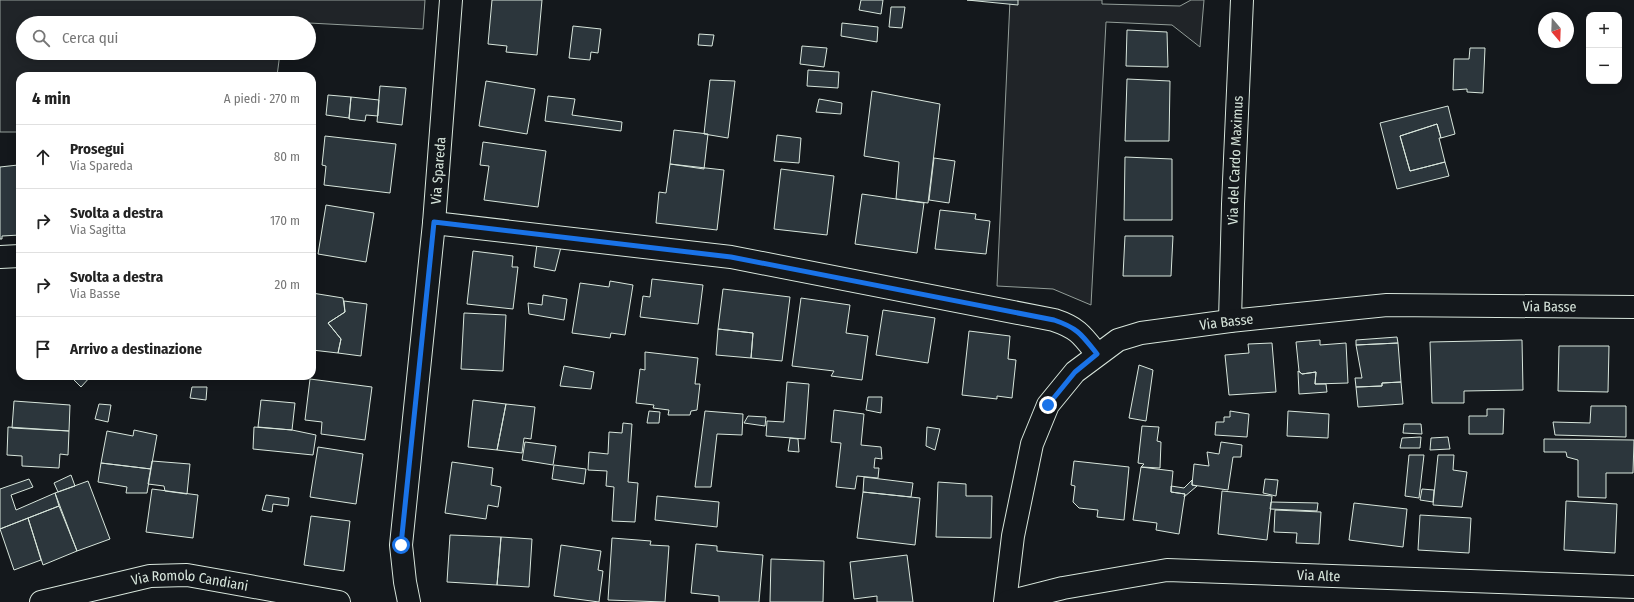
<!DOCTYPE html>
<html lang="it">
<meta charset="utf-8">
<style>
body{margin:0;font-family:"Fira Sans Condensed",sans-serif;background:#f2f2f2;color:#222}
.controls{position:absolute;right:12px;top:12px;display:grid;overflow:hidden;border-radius:8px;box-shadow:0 2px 10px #0003}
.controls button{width:36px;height:36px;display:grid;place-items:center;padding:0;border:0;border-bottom:1px solid #e0e0e0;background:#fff;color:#222;font:20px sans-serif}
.compass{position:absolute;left:1538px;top:12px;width:36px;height:36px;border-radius:50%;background:#fff;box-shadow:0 2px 10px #0003;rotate:161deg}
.stop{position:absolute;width:12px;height:12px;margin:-9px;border:3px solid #1a73e8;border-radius:50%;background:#fff}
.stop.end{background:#1a73e8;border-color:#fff;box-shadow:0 1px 4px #0008}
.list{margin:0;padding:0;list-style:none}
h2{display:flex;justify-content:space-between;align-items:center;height:52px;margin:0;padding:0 16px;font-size:17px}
h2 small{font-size:13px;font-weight:400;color:#767676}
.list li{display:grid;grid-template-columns:26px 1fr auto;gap:12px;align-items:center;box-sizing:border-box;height:64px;padding:0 16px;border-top:1px solid #e0e0e0}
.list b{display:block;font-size:15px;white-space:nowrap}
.list p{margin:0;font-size:13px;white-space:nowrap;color:#767676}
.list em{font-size:13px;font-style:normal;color:#767676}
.icon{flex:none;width:22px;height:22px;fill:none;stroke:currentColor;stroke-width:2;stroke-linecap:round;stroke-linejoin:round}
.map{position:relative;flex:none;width:1634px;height:602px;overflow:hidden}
.search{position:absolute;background:#fff;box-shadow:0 2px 10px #0003;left:16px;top:16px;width:300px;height:44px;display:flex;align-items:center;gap:10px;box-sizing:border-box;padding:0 14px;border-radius:22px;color:#767676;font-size:15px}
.panel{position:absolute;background:#fff;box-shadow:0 2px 10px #0003;left:16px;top:72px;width:300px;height:308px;border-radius:12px}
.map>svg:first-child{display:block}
.green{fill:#202428;stroke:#939e99}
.building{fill:#2c363c;stroke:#d8e6dc}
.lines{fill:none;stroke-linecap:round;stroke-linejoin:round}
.minor-casing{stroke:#d8e6dc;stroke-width:24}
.tertiary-casing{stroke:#d8e6dc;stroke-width:24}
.minor{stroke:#14181c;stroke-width:22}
.tertiary{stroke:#14181c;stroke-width:22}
.route{stroke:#1a73e8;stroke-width:5}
.labels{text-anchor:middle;stroke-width:3;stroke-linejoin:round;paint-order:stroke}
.street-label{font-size:14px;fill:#d8e6dc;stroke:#14181c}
</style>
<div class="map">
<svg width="1634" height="602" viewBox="0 0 1634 602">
<rect width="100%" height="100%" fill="#14181c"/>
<path class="green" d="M 0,0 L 425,0 L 423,29 L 309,23 L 23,23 L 23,53 L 280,53 L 277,76 L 20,76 L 20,132 L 0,132 Z
M 1010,0 L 1102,0 L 1102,4 L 1180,6 L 1191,0 L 1204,0 L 1200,47 L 1172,25 L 1106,22 L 1091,305 L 1053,289 L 997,286 Z"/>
<path class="building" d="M 492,0 L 542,0 L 537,55 L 506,52 L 507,46 L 488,44 Z
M 861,0 L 883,0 L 881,14 L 859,10 Z
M 967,0 L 1018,0 L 1018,5 Z
M 891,7 L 905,7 L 902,28 L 889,27 Z
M 842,23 L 878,27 L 877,42 L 841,36 Z
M 573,26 L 601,29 L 598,53 L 591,52 L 590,60 L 569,58 Z
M 1127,30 L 1167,32 L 1168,67 L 1126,66 Z
M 699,34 L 714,35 L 712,46 L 698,45 Z
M 802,46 L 827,48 L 824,67 L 800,64 Z
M 1470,48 L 1485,48 L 1483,93 L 1467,92 L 1467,89 L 1453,90 L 1454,59 L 1469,59 Z
M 808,70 L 839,72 L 838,88 L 807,86 Z
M 1127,79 L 1170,81 L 1169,141 L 1125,141 Z
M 710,80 L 735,81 L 728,138 L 704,134 Z
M 486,81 L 535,89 L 527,134 L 479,126 Z
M 380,86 L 406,88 L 402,125 L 377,122 Z
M 872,91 L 940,104 L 928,203 L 896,199 L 899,162 L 864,156 Z
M 328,95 L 351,97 L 349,118 L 326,115 Z
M 548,96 L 575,99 L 572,115 L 622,122 L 621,131 L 545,121 Z
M 351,97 L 379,100 L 378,116 L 366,115 L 365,121 L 349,119 Z
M 819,99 L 842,103 L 841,114 L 816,112 Z
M 1448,106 L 1455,134 L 1441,138 L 1437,124 L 1400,136 L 1410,171 L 1445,162 L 1449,176 L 1397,189 L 1380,123 Z
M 1437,124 L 1441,138 L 1439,138 L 1445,162 L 1410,171 L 1400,136 Z
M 674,130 L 708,134 L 704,169 L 670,164 Z
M 777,135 L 801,138 L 799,163 L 774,161 Z
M 325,136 L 396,144 L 390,193 L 324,185 L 326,166 L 322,165 Z
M 483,142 L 546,151 L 538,207 L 484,200 L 489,166 L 480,165 Z
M 1125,157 L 1172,159 L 1172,220 L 1124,220 Z
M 934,158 L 955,161 L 949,203 L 929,200 Z
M 670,164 L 724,170 L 717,230 L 656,223 L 659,192 L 666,193 Z
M 18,165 L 20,189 L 20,235 L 2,236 L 2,239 L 0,239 L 0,167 Z
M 781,169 L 834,176 L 827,235 L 774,229 Z
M 862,194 L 924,203 L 917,253 L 855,244 Z
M 326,205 L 374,213 L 366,262 L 318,254 Z
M 940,210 L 976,214 L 975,219 L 990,221 L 986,254 L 935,249 Z
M 1125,236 L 1173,236 L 1171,276 L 1123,276 Z
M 537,244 L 561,247 L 555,271 L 534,267 Z
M 473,251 L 513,256 L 512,267 L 518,267 L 513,309 L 467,304 Z
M 652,279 L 703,285 L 698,324 L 640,317 L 643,296 L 650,297 Z
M 610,281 L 633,285 L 625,335 L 611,333 L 610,338 L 572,333 L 580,283 L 609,287 Z
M 723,289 L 790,297 L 782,361 L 751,358 L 753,333 L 718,329 Z
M 312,293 L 343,298 L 345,312 L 328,323 L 341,339 L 338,353 L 312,350 Z
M 543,295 L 567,299 L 564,320 L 529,314 L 528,303 L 542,305 Z
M 801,298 L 850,305 L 846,333 L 868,336 L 862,380 L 831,376 L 834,371 L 792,366 Z
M 344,301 L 367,304 L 361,356 L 338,353 L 341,339 L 328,323 L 345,312 Z
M 883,310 L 935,318 L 928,363 L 876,355 Z
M 464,313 L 506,315 L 503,371 L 461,369 Z
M 718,329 L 753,333 L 751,358 L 716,355 Z
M 969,331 L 1010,336 L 1008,359 L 1016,360 L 1012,398 L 997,396 L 997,399 L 962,395 Z
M 1397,337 L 1398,343 L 1356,345 L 1356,340 Z
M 1320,340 L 1320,345 L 1346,343 L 1348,383 L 1315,384 L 1316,372 L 1302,374 L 1299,371 L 1296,342 Z
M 1522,340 L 1523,390 L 1464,391 L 1464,403 L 1432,403 L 1430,342 Z
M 1272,343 L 1276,392 L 1229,395 L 1225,355 L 1249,353 L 1248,344 Z
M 1398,343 L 1401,382 L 1382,383 L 1382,386 L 1356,387 L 1355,378 L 1362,378 L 1356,345 Z
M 1559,346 L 1609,346 L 1608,392 L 1558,391 Z
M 645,352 L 698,358 L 695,384 L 700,384 L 697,410 L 691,411 L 690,415 L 668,415 L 669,410 L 653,408 L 654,405 L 636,403 L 640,369 L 645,370 Z
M 1139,365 L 1153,370 L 1146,421 L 1129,418 Z
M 564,366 L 594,372 L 591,389 L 560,386 Z
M 1298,371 L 1302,374 L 1316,372 L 1315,384 L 1326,384 L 1327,392 L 1299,394 Z
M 70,376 L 91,376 L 81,387 Z
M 310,379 L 372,387 L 365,440 L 321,434 L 322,422 L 305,420 Z
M 787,382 L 809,384 L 805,439 L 766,436 L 767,421 L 784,422 Z
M 1401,382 L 1403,404 L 1358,407 L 1356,387 L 1382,386 L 1382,383 Z
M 192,387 L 207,387 L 206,400 L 190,398 Z
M 868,397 L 882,397 L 881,413 L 866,410 Z
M 261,400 L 295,403 L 292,430 L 258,427 Z
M 473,400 L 506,404 L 497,450 L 468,447 Z
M 14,401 L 70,405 L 69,431 L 12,428 Z
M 99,404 L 111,405 L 108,422 L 95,419 Z
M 506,404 L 535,407 L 531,439 L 524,438 L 522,453 L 497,450 Z
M 1591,406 L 1626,406 L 1626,437 L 1555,435 L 1553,422 L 1590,423 Z
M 1487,409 L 1504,409 L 1503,434 L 1469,434 L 1469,416 L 1487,416 Z
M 834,410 L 864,414 L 861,445 L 881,447 L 882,459 L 875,458 L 874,468 L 879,468 L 878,478 L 857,476 L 855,489 L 836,487 L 841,443 L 831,442 Z
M 649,411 L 660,412 L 659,423 L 647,423 Z
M 705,411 L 743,414 L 742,435 L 717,434 L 711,487 L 695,487 Z
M 1230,411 L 1249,414 L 1247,437 L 1215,435 L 1216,422 L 1224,422 L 1224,417 L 1230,417 Z
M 1288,411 L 1329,414 L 1328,438 L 1287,436 Z
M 748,416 L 766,417 L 765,426 L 744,423 Z
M 623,423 L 632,424 L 628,482 L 638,483 L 635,522 L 612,521 L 614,487 L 606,486 L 607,471 L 588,470 L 589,452 L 608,454 L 609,432 L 622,433 Z
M 1404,424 L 1421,424 L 1422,434 L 1403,433 Z
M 1142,426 L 1159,427 L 1157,441 L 1161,442 L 1160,468 L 1141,467 L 1144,464 L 1138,463 Z
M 8,427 L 69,431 L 68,455 L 60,454 L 59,468 L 22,466 L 22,456 L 7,455 Z
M 254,427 L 292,430 L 316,435 L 313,455 L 253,449 Z
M 927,427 L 940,429 L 935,450 L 926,446 Z
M 134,430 L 157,435 L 151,469 L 101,463 L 107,431 L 133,436 Z
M 1421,437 L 1420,448 L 1400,448 L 1402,438 Z
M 1448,437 L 1450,449 L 1430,450 L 1431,438 Z
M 790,438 L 798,439 L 799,452 L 788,451 Z
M 1544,439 L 1634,440 L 1633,473 L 1606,473 L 1606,498 L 1578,497 L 1578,460 L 1567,457 L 1566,452 L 1544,452 Z
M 525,442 L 556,446 L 553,465 L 522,460 Z
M 1221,442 L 1242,445 L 1241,457 L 1233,457 L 1228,490 L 1192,485 L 1194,464 L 1209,466 L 1207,452 L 1219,454 Z
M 318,447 L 363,454 L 356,504 L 310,497 Z
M 1409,455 L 1424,455 L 1419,498 L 1405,496 Z
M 1438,455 L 1454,455 L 1453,470 L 1467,472 L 1462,507 L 1433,505 Z
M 152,461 L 190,464 L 187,494 L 165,491 L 164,486 L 148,484 Z
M 1074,461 L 1129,467 L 1124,520 L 1097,517 L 1098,510 L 1079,508 L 1073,502 L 1075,486 L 1071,485 Z
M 452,462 L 493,468 L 491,485 L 501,487 L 498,507 L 488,505 L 486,519 L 445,513 Z
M 101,463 L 151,469 L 147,493 L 126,493 L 127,487 L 98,482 Z
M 554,465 L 586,469 L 584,484 L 552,479 Z
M 1141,467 L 1173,471 L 1171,492 L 1185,494 L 1179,534 L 1156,530 L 1157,523 L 1133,520 Z
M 71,475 L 75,486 L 58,492 L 54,483 Z
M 864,477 L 913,483 L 911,497 L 863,492 Z
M 29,479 L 33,487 L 11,495 L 16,510 L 55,493 L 59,506 L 0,529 L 0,489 Z
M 1265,479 L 1278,480 L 1276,496 L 1263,493 Z
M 1192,480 L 1192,485 L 1197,486 L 1184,497 L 1185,494 L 1171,492 L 1171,486 L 1184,488 Z
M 88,481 L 110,539 L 77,551 L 55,493 Z
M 938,482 L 966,484 L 966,496 L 992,496 L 991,538 L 936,537 Z
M 152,489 L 198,495 L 193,538 L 146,532 Z
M 1422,489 L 1434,490 L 1433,502 L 1420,500 Z
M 1222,491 L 1272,496 L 1267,540 L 1218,534 Z
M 863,492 L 920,498 L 915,545 L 857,538 Z
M 266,495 L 289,498 L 288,506 L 273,504 L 272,512 L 262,510 Z
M 657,496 L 719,502 L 717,527 L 655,520 Z
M 1566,501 L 1617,504 L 1615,553 L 1564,550 Z
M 1271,502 L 1318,503 L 1317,511 L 1270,509 Z
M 1354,503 L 1407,509 L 1403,547 L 1349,540 Z
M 59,506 L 77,551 L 43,565 L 28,518 Z
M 1275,510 L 1321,512 L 1319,544 L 1296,543 L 1297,533 L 1274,532 Z
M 1420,515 L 1471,518 L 1469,553 L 1418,550 Z
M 311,516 L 350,521 L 344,571 L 304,565 Z
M 28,518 L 41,560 L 14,570 L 0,529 Z
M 450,535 L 501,537 L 497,585 L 447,582 Z
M 501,537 L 532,539 L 529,587 L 497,585 Z
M 612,538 L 651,541 L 650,545 L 669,546 L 665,602 L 608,600 Z
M 696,544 L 717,546 L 717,551 L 763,555 L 759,602 L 719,602 L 719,596 L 691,593 Z
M 561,545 L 601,551 L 598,570 L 603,571 L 599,602 L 554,596 Z
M 907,555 L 913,602 L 877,602 L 877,596 L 854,599 L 850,562 Z
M 771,559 L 824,561 L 823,602 L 770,602 Z"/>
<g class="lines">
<defs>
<g id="minor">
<path d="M 434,223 L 731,257 L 1054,320 C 1078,328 1082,335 1097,354"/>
<path d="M 0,257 L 20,256"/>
<path id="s1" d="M 1230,321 L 1233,204 L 1242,0"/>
<path id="s2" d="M 409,602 L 405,582 L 401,545 L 434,223 L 451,0"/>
<path id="s3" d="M 1005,602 L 1013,536 L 1032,444 L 1048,405 L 1075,372 L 1118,340 L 1141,333 L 1230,321 L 1387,305 L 1634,307"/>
<path id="s4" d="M 1007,602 L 1063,588 L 1167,570 L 1634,587"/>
</g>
<g id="tertiary">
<path id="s5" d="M 41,602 L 150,576 L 187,575 L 339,602"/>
</g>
</defs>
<use href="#minor" class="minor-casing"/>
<use href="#tertiary" class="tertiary-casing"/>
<use href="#minor" class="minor"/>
<use href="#tertiary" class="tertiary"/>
</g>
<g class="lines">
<path class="route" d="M 401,545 L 434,222 L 731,257 L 1054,320 C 1078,328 1082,335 1097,354 L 1075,372 L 1048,405"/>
</g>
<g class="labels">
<g class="street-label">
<text dy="5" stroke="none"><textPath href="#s1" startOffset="161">Via del Cardo Maximus</textPath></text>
<text dy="5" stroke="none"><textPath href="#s2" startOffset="434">Via Spareda</textPath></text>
<text dy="5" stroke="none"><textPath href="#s3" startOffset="733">Via Basse</textPath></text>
<text dy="5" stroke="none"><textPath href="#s3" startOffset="409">Via Basse</textPath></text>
<text dy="5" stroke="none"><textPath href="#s4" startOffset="315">Via Alte</textPath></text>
<text dy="5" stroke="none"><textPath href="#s5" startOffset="152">Via Romolo Candiani</textPath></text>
</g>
</g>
</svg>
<div class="controls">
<button>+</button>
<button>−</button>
</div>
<svg class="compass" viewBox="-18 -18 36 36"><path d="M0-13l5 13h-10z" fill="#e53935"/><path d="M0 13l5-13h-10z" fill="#767676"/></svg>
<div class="stop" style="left:401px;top:545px"></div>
<div class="stop end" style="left:1048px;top:405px"></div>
<div class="search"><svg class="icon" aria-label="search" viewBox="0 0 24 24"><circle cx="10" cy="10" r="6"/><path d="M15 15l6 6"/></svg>Cerca qui</div>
<section class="panel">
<h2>4 min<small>A piedi · 270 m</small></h2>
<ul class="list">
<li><svg class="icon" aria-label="ahead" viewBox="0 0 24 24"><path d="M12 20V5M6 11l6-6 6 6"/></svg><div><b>Prosegui</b><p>Via Spareda</p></div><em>80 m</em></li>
<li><svg class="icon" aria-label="right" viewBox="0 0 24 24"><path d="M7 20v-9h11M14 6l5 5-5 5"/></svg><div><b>Svolta a destra</b><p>Via Sagitta</p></div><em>170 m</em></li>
<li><svg class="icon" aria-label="right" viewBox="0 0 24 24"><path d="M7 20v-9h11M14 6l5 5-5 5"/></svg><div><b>Svolta a destra</b><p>Via Basse</p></div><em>20 m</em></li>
<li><svg class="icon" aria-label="arrive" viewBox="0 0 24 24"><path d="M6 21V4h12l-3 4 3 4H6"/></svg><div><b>Arrivo a destinazione</b></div></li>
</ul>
</section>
</div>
